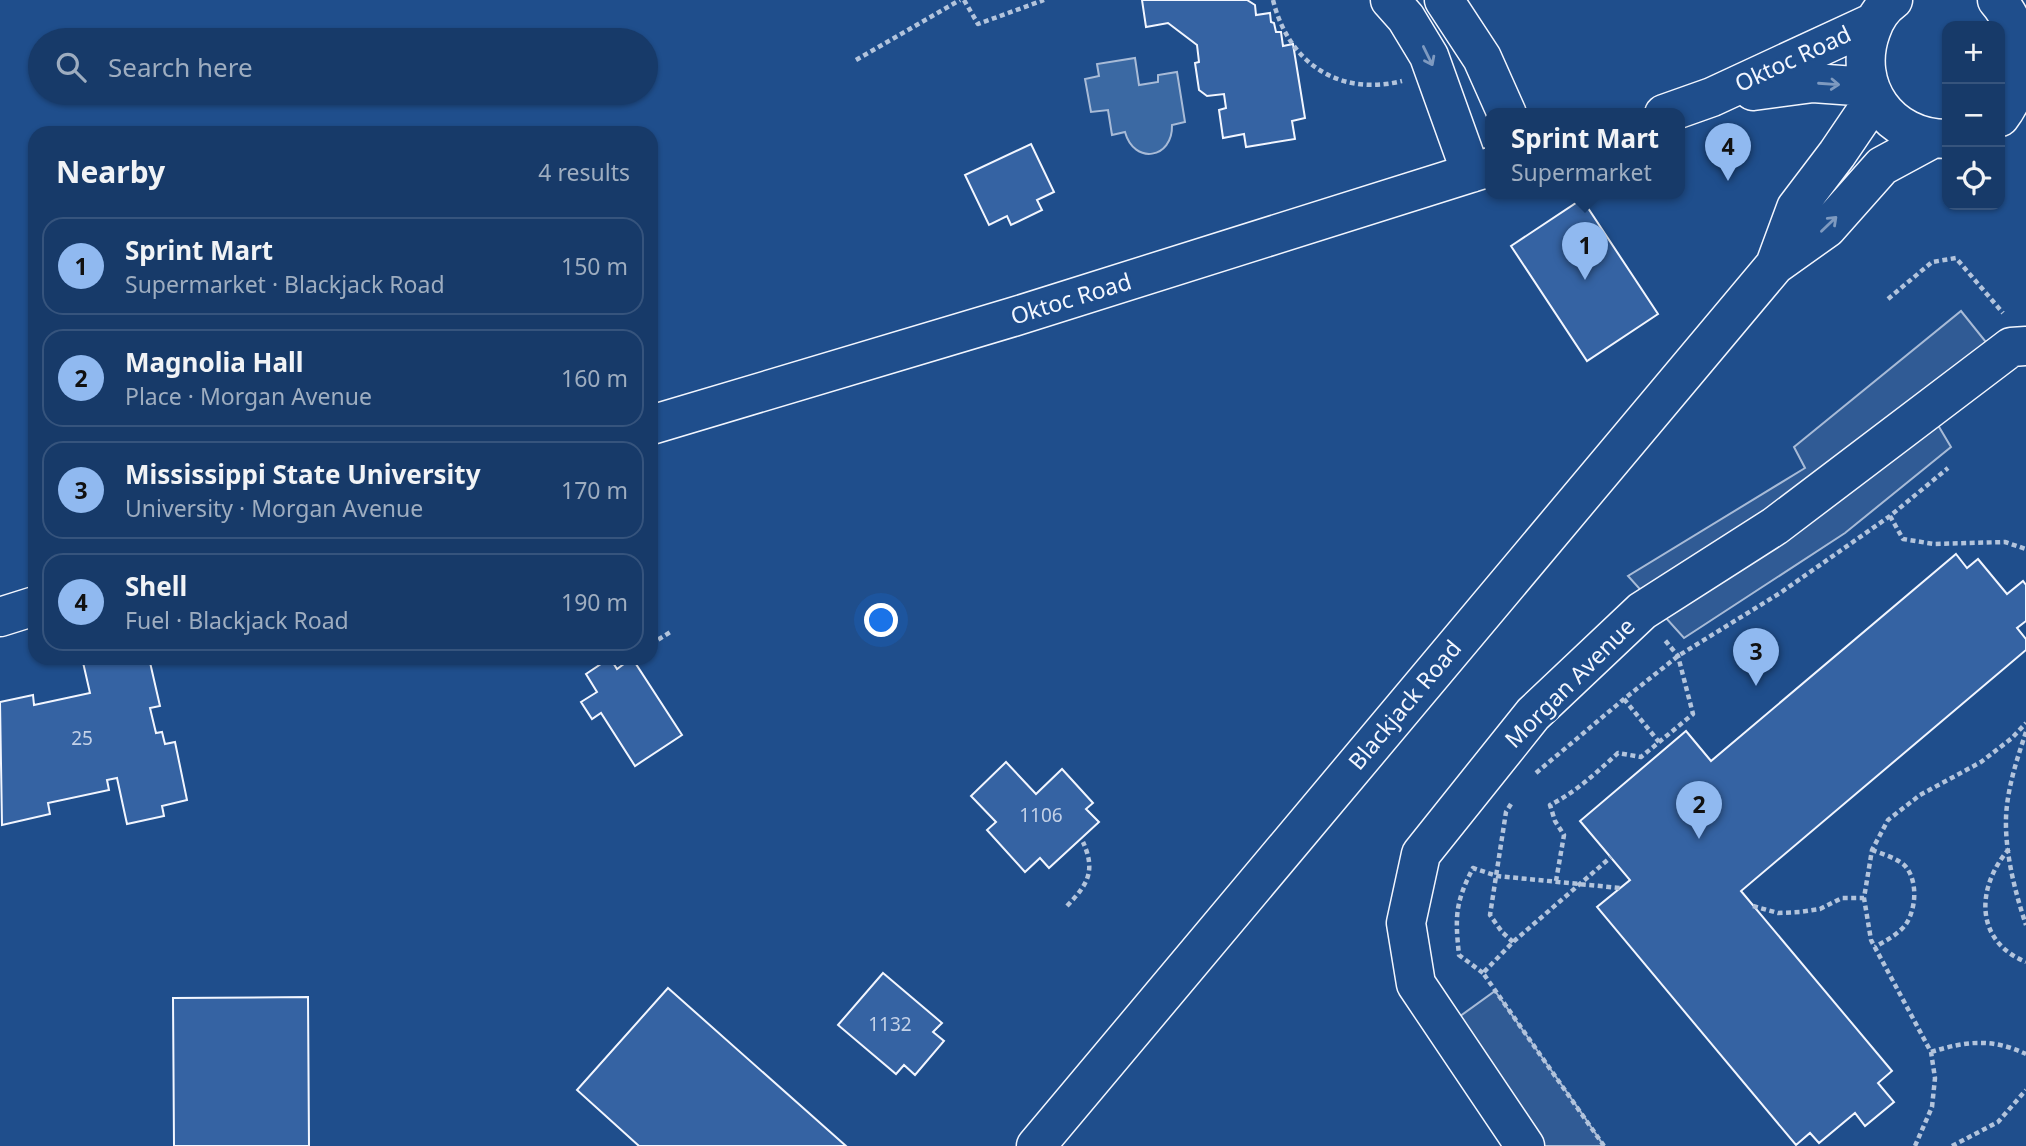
<!DOCTYPE html>
<meta charset="utf-8">
<style>
body{margin:0;font-family:"Noto Sans",sans-serif;background:#244571;color:#f1f3f6}
.controls{position:absolute;right:21px;top:21px;display:grid;overflow:hidden;border-radius:14px;box-shadow:0 2px 5px #0004}
.controls button{width:63px;height:63px;display:grid;place-items:center;padding:0;border:0;border-bottom:2px solid #36547d;background:#173a69;color:#f1f3f6;font:35px sans-serif}
.you{position:absolute;left:882px;top:621px;width:24px;height:24px;margin:-18px;border:5px solid #fff;border-radius:50%;background:#1a73e8;box-shadow:0 0 0 10px #1a73e833}
.badge{display:grid;place-items:center;width:46px;height:46px;border-radius:50%;background:#90b9f0;color:#111;font-size:23px;font-weight:700}
.pin{position:absolute;translate:-50% -58px;filter:drop-shadow(0 2px 4px #0008)}
.pin::after{content:'';position:absolute;top:37px;width:24px;height:21px;background:inherit;clip-path:polygon(0 0,100% 0,50% 100%)}
.popup{position:absolute;left:1485px;top:108px;width:200px;height:91px;box-sizing:border-box;display:grid;place-content:center;border-radius:14px;background:#173a69;filter:drop-shadow(0 2px 5px #0005);font-size:23px;white-space:nowrap;color:#9eadc0}
.popup b{font-size:26px;color:#f1f3f6}
.popup::after{content:'';position:absolute;left:50%;top:100%;margin-left:-14px;border:14px solid transparent;border-top-color:#173a69}
.list{margin:0;padding:0;list-style:none}
h2{display:flex;justify-content:space-between;align-items:center;height:91px;margin:0;padding:0 28px;font-size:30px}
h2 small{font-size:23px;font-weight:400;color:#9eadc0}
.list li{display:grid;grid-template-columns:46px 1fr auto;gap:21px;align-items:center;box-sizing:border-box;height:98px;margin:0 14px 14px;padding:0 14px;border:2px solid #36547d;border-radius:21px}
.list b{display:block;font-size:26px;white-space:nowrap}
.list p{margin:0;font-size:23px;white-space:nowrap;color:#9eadc0}
.list em{font-size:23px;font-style:normal;color:#9eadc0}
.icon{flex:none;width:38px;height:38px;fill:none;stroke:currentColor;stroke-width:2;stroke-linecap:round;stroke-linejoin:round}
.map{position:relative;flex:none;width:2026px;height:1146px;overflow:hidden}
.search{position:absolute;background:#173a69;box-shadow:0 2px 5px #0004;left:28px;top:28px;width:630px;height:77px;display:flex;align-items:center;gap:18px;box-sizing:border-box;padding:0 24px;border-radius:38px;color:#9eadc0;font-size:26px}
.panel{position:absolute;background:#173a69;box-shadow:0 2px 5px #0004;left:28px;top:126px;width:630px;height:539px;border-radius:21px}
.map>svg:first-child{display:block}
.parking{fill:#305b95;stroke:#a8bbd7;stroke-width:2}
.water{fill:#3b69a3;stroke:#a8bbd7;stroke-width:2}
.building{fill:#3563a3;stroke:#f2f6ff;stroke-width:2}
.lines{fill:none;stroke-linecap:round;stroke-linejoin:round}
.minor-casing{stroke:#f2f6ff;stroke-width:41}
.path{stroke:#b3c4dc;stroke-width:4.5;stroke-dasharray:5 3.5;stroke-linecap:butt}
.minor{stroke:#1f4e8c;stroke-width:38}
.oneway{stroke:#7e9ac0}
.labels{text-anchor:middle;stroke-width:5;stroke-linejoin:round;paint-order:stroke}
.number-label{font-size:19px;fill:#c3d1e8}
.street-label{font-size:23px;fill:#f2f6ff;stroke:#1f4e8c}
</style>
<div class="map">
<svg width="2026" height="1146" viewBox="0 0 2026 1146">
<rect width="100%" height="100%" fill="#1f4e8c"/>
<path class="parking" d="M 1961,311 L 1998,357 L 1929,410 L 1951,447 L 1845,533 L 1684,638 L 1628,576 L 1805,468 L 1794,447 Z
M 1495,991 L 1583,1115 L 1604,1146 L 1525,1146 L 1445,1027 Z"/>
<path class="water" d="M 1135,58 L 1139,85 L 1158,82 L 1158,75 L 1177,72 L 1185,122 L 1172,125 C 1173,159 1134,165 1125,132 L 1112,135 L 1108,110 L 1091,112 L 1085,79 L 1099,76 L 1097,64 Z"/>
<path class="building" d="M 1142,0 L 1247,0 L 1255,5 L 1256,15 L 1270,13 L 1271,22 L 1274,23 L 1276,32 L 1281,32 L 1283,46 L 1293,44 L 1305,118 L 1292,121 L 1295,139 L 1246,147 L 1244,134 L 1223,138 L 1219,110 L 1226,108 L 1224,94 L 1207,96 L 1199,90 L 1195,63 L 1199,62 L 1197,45 L 1168,23 L 1146,27 Z
M 1031,144 L 1054,192 L 1037,200 L 1042,210 L 1011,225 L 1007,216 L 989,225 L 965,175 Z
M 1582,199 L 1658,314 L 1587,361 L 1511,246 Z
M 1956,554 L 1967,568 L 1978,559 L 2007,594 L 2023,581 L 2026,585 L 2026,621 L 2017,628 L 2026,639 L 2026,650 L 1741,891 L 1892,1071 L 1878,1083 L 1894,1102 L 1865,1126 L 1855,1113 L 1819,1143 L 1810,1133 L 1796,1145 L 1597,907 L 1630,880 L 1580,821 L 1686,731 L 1711,761 Z
M 82,658 L 149,658 L 160,706 L 150,708 L 156,733 L 162,732 L 165,744 L 175,742 L 187,800 L 162,806 L 164,816 L 127,824 L 117,778 L 107,780 L 109,790 L 48,803 L 50,814 L 2,825 L 0,702 L 33,695 L 34,705 L 90,693 Z
M 610,658 L 617,669 L 632,658 L 682,735 L 635,766 L 601,713 L 592,719 L 581,702 L 597,692 L 586,674 Z
M 1006,762 L 1036,794 L 1062,769 L 1093,803 L 1086,809 L 1099,822 L 1049,868 L 1040,858 L 1025,872 L 987,830 L 996,822 L 971,796 Z
M 883,973 L 942,1023 L 933,1032 L 944,1041 L 915,1075 L 904,1065 L 896,1074 L 838,1025 Z
M 668,988 L 846,1146 L 639,1146 L 577,1090 Z
M 308,997 L 309,1146 L 174,1146 L 173,998 Z"/>
<g class="lines">
<defs>
<path id="minor" d="M 1390,0 L 1406,18 L 1429,56 L 1471,173
M 1444,0 L 1482,58 L 1507,114
M 1893,0 C 1883,7 1875,19 1871,31 C 1851,86 1889,139 1947,139
M 1997,0 C 2026,33 2026,83 2000,117
M 1753,91 L 1813,83 L 1869,87
M 1664,114 L 1712,97 L 1874,22
M 1775,265 L 1796,208 L 1837,154 L 1875,98
M 651,425 L 1013,317 L 1490,167
M 0,617 L 35,606
M 1036,1146 L 1775,265 L 1827,228 L 1882,166 L 1932,139
M 1525,1146 L 1416,984 L 1406,923 L 1421,854 L 1533,714 L 1642,611 L 1775,526 L 2011,347 L 2026,346"/>
</defs>
<use href="#minor" class="minor-casing"/>
<path class="path" d="M 964,0 L 978,24 L 1044,0
M 1273,0 C 1288,62 1338,97 1402,81
M 856,60 L 960,0
M 1888,299 L 1932,262 L 1956,258 L 2003,313
M 1890,516 L 1903,539 L 1934,544 L 2005,542 L 2026,549
M 651,644 L 672,631
M 622,661 L 627,658
M 1624,699 L 1659,742
M 2026,732 C 2017,759 2007,789 2006,818 C 2005,853 2015,892 2026,925
M 1536,773 L 1624,699 L 1678,656 L 1780,593 L 1890,516 L 1948,468
M 1511,804 L 1506,812 L 1490,915 L 1502,932 L 1513,942
M 2009,849 C 1976,887 1974,941 2026,962
M 1872,850 C 1882,854 1898,858 1906,867 C 1918,882 1916,909 1906,924 C 1899,934 1885,941 1875,947
M 1556,881 L 1564,835 L 1555,821 L 1550,805 C 1576,792 1596,773 1618,753 L 1641,757 L 1693,714 L 1678,656 L 1664,639
M 1067,906 C 1088,884 1096,871 1083,842
M 1753,906 L 1778,913 L 1800,912 L 1820,909 L 1842,898 L 1864,898
M 1483,973 L 1459,955 C 1455,917 1455,903 1473,868 L 1497,876 L 1620,888
M 1931,1052 C 1966,1041 1992,1038 2026,1054
M 1604,1146 L 1483,973 L 1513,942 L 1611,857
M 1915,1146 L 1932,1107 L 1935,1078 L 1931,1052 L 1871,940 L 1864,898 L 1872,850 L 1888,820 L 1920,795 L 1981,762 L 2012,738 L 2026,723
M 1952,1146 L 1998,1122 L 2026,1090"/>
<use href="#minor" class="minor"/>
</g>
<defs><path id="oneway-shaft" d="M-6 0H5M1.5-3L5.5 0L1.5 3" fill="none" stroke-width="1.6" stroke-linecap="round" stroke-linejoin="round" transform="scale(1.75)"/></defs>
<g class="oneway">
<use href="#oneway-shaft" transform="translate(1428 56) rotate(64)"/>
<use href="#oneway-shaft" transform="translate(1829 84) rotate(4)"/>
<use href="#oneway-shaft" transform="translate(1829 224) rotate(-44)"/>
</g>
<g class="labels">
<g class="number-label">
<text x="82" y="745">25</text>
<text x="1041" y="822">1106</text>
<text x="890" y="1031">1132</text>
</g>
<g class="street-label">
<text transform="translate(1793 59) rotate(-25)" y="8">Oktoc Road</text>
<text transform="translate(1071 299) rotate(-17)" y="8">Oktoc Road</text>
<text transform="translate(1570 683) rotate(-45)" y="8">Morgan Avenue</text>
<text transform="translate(1405 705) rotate(-50)" y="8">Blackjack Road</text>
</g>
</g>
</svg>
<div class="controls">
<button>+</button>
<button>−</button>
<button><svg class="icon" aria-label="locate" viewBox="0 0 24 24"><circle cx="12" cy="12" r="6"/><path d="M12 2v4M12 18v4M2 12h4M18 12h4"/></svg></button>
</div>
<div class="you"></div>
<div class="pin badge" style="left:1585px;top:280px">1</div>
<div class="popup"><b>Sprint Mart</b>Supermarket</div>
<div class="pin badge" style="left:1699px;top:839px">2</div>
<div class="pin badge" style="left:1756px;top:686px">3</div>
<div class="pin badge" style="left:1728px;top:181px">4</div>
<div class="search"><svg class="icon" aria-label="search" viewBox="0 0 24 24"><circle cx="10" cy="10" r="6"/><path d="M15 15l6 6"/></svg>Search here</div>
<section class="panel">
<h2>Nearby<small>4 results</small></h2>
<ul class="list">
<li><span class="badge">1</span><div><b>Sprint Mart</b><p>Supermarket · Blackjack Road</p></div><em>150 m</em></li>
<li><span class="badge">2</span><div><b>Magnolia Hall</b><p>Place · Morgan Avenue</p></div><em>160 m</em></li>
<li><span class="badge">3</span><div><b>Mississippi State University</b><p>University · Morgan Avenue</p></div><em>170 m</em></li>
<li><span class="badge">4</span><div><b>Shell</b><p>Fuel · Blackjack Road</p></div><em>190 m</em></li>
</ul>
</section>
</div>
